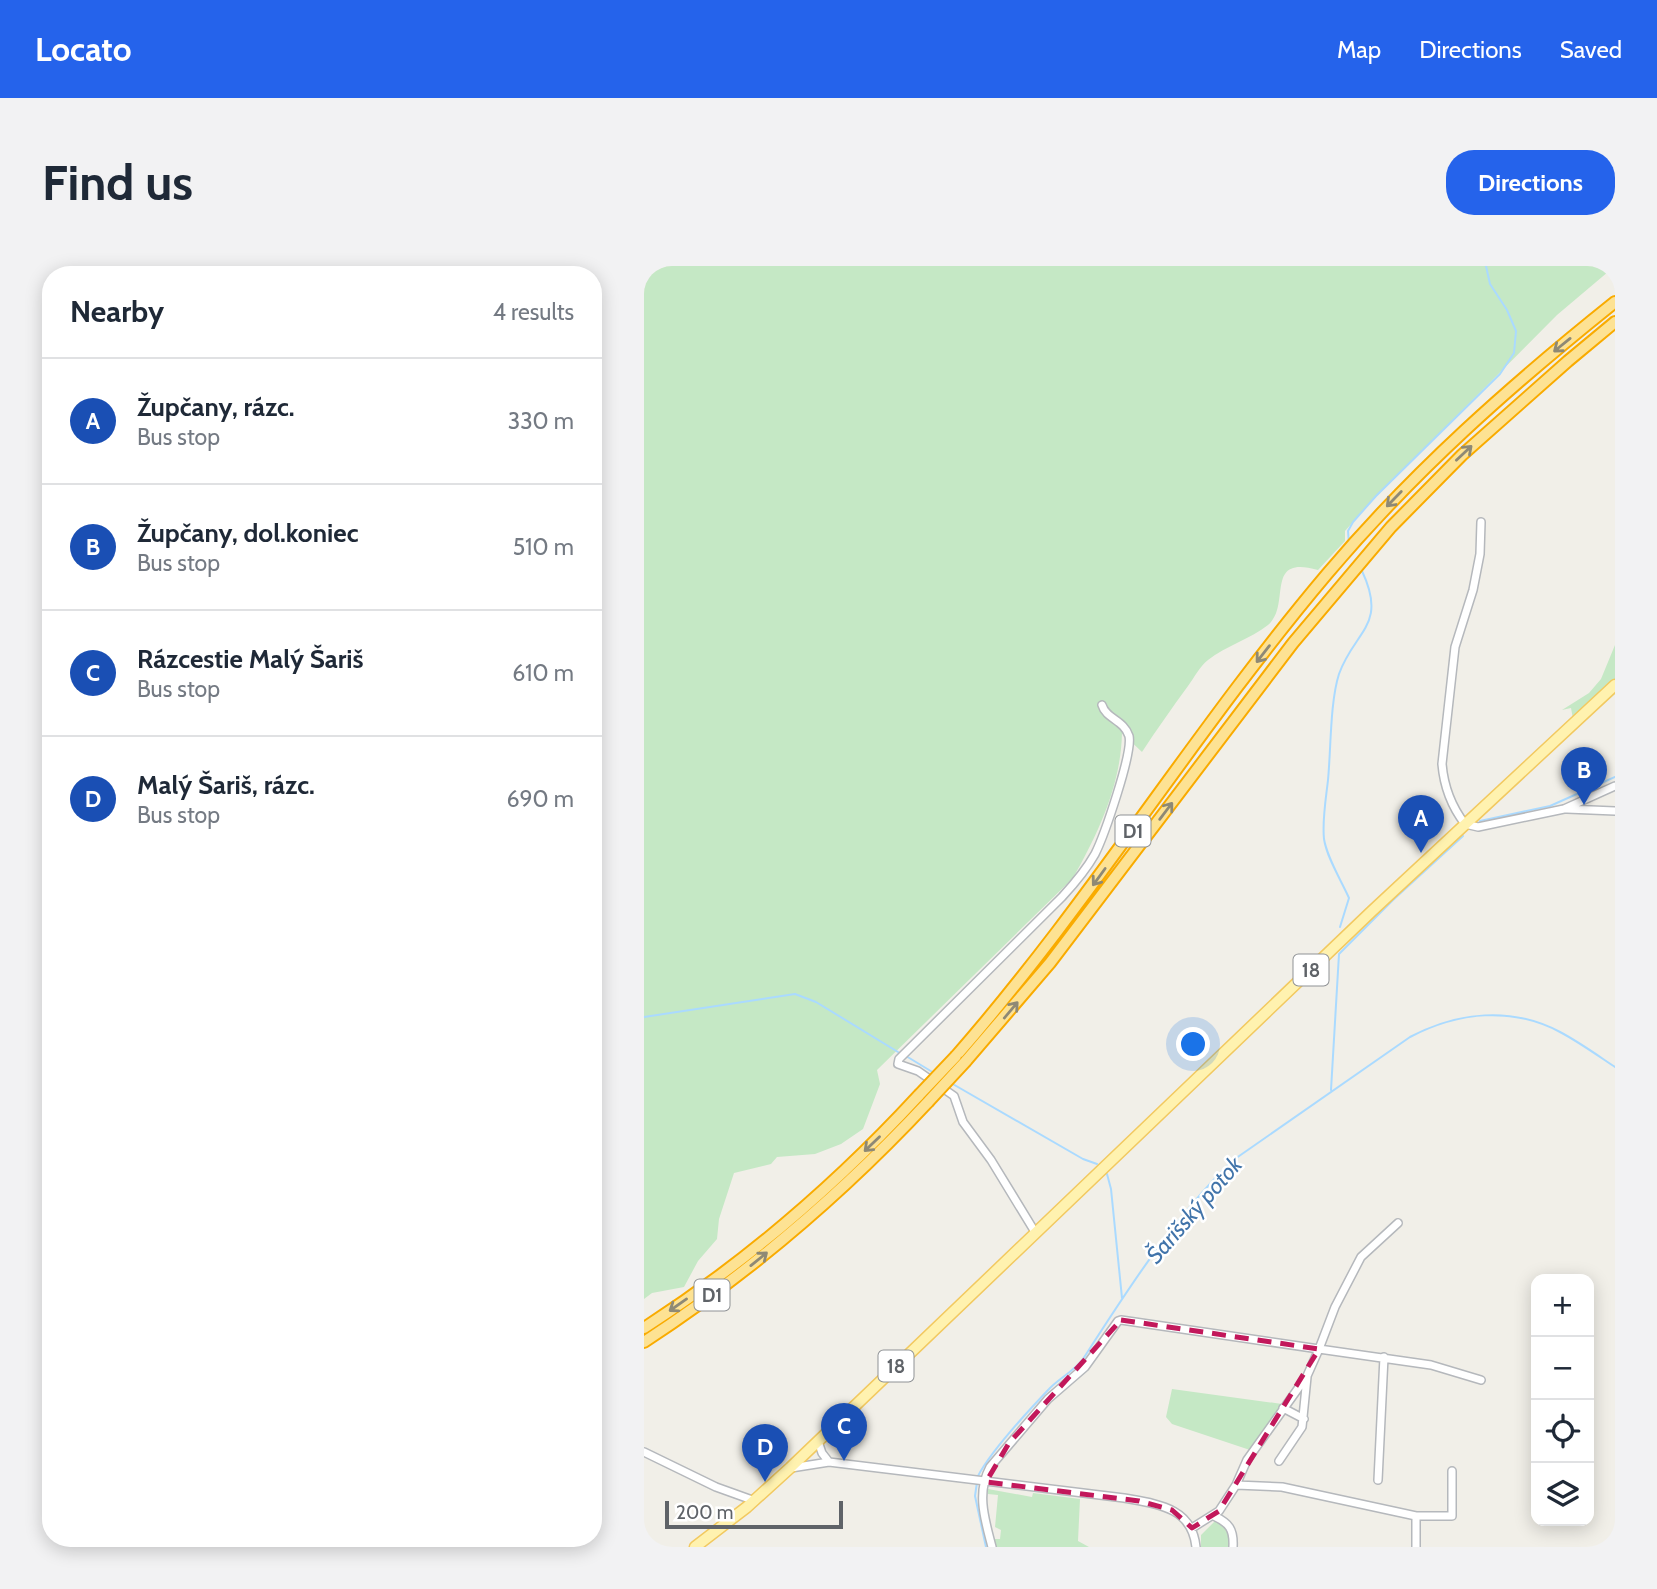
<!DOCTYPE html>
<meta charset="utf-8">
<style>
body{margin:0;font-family:Cabin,sans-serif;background:#f2f2f3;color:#1f2937}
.controls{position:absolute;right:21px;bottom:21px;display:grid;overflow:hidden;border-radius:14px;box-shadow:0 4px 18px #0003}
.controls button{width:63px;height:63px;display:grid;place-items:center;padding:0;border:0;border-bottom:2px solid #e0e1e3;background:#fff;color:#1f2937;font:35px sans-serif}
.scale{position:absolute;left:21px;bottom:18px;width:178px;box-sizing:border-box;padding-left:7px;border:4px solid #5f6368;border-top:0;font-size:19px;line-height:24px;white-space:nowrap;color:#5f6368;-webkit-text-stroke:5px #fff;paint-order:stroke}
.you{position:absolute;left:550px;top:779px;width:24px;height:24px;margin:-18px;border:5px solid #fff;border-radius:50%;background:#1a73e8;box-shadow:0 0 0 10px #1a73e833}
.badge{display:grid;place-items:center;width:46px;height:46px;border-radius:50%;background:#2563eb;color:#fff;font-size:23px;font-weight:700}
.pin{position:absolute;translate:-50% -58px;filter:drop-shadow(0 2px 4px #0008)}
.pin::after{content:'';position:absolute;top:37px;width:24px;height:21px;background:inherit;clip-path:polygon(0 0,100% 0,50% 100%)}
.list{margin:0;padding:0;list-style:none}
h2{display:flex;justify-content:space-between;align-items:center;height:91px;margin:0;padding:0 28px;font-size:30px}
h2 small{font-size:23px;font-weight:400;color:#747a83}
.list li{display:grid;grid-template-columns:46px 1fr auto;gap:21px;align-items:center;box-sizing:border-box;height:126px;padding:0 28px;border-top:2px solid #e0e1e3}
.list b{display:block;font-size:26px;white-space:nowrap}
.list p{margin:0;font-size:23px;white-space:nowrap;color:#747a83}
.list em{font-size:23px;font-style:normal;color:#747a83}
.icon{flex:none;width:38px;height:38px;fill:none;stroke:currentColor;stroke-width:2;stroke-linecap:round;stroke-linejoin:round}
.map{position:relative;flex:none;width:971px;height:1281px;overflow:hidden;border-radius:28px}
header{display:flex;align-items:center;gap:42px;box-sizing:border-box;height:98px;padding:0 35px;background:#2563eb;color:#fff}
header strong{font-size:33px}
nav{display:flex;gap:38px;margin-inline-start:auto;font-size:24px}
.intro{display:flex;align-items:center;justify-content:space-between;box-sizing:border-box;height:168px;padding:0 42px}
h1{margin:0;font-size:49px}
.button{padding:18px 32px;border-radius:28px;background:#2563eb;color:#fff;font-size:24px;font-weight:700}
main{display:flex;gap:42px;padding:0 42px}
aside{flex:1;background:#fff;border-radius:28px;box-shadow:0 4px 18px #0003}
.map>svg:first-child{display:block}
.green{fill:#c5e8c5}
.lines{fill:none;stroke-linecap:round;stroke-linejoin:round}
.stream{stroke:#aadaff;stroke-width:2}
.minor-casing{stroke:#b5b8bc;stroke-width:10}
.major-casing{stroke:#f2c960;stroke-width:13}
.highway-casing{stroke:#f9ab00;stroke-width:14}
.minor{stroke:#fff;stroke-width:7}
.major{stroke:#fff2af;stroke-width:10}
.highway{stroke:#fde293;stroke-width:10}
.highway-bridge-casing{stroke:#f9ab00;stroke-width:14;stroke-linecap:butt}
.highway-bridge{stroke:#fde293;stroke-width:10}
.oneway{stroke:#8e8975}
.marked{fill:none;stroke:#c2185b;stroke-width:5;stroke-dasharray:14 9;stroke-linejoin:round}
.labels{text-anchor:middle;stroke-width:5;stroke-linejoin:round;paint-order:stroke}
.shield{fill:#fff;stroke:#8f9295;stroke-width:2}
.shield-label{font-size:19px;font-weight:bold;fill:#5f6368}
.water-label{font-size:23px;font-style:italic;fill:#4174aa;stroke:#fff}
</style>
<header>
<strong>Locato</strong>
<nav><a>Map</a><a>Directions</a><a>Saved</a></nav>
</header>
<div class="intro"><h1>Find us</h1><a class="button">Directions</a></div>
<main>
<aside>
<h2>Nearby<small>4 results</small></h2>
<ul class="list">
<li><span class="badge" style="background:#1a4fb4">A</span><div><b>Župčany, rázc.</b><p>Bus stop</p></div><em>330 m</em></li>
<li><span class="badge" style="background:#1a4fb4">B</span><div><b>Župčany, dol.koniec</b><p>Bus stop</p></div><em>510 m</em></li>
<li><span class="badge" style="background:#1a4fb4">C</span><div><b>Rázcestie Malý Šariš</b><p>Bus stop</p></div><em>610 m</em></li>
<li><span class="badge" style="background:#1a4fb4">D</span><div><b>Malý Šariš, rázc.</b><p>Bus stop</p></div><em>690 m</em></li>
</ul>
</aside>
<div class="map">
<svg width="971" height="1281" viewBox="0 0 971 1281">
<rect width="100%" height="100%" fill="#f1efe8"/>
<path class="green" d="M 0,0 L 971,0 L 913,49 L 723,240 L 701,265 L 701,275 L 674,304 C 619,288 648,339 624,359 C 606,373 582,380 564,394 C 556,400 550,412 544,420 C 528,442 513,463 498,486 L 478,467 C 477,519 454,568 429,612 L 233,804 L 236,818 L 219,863 L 197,878 L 171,888 L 133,891 L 127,898 L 90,907 L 75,953 L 73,973 L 54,995 L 40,1021 L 8,1027 L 0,1033 Z
M 971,379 L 971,428 L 937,457 L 929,453 L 927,442 L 918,444 L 945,427 L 957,413 Z
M 528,1123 L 638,1138 L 638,1142 L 609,1185 L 528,1158 L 522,1151 Z
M 344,1223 L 388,1231 L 389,1227 L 436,1233 L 434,1275 L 445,1281 L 351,1281 L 348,1273 L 356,1273 L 357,1264 L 351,1261 L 354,1229 L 344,1228 Z
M 572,1254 L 584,1262 L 587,1281 L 557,1281 L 557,1269 Z"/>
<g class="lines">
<path class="stream" d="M 705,278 L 704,265 L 709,256 L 732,230 L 856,108 L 870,87 L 872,65 L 863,44 L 846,18 L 842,0
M 836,555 L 906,540 L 971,511
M 696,661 L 705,632 C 697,614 683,592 680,573 C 678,554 682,532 684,514 C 687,483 686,436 695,408 C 710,365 744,360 718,305
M 0,751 L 151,728 L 172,736 L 254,786
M 262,790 L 290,807
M 307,817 L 439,893 L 453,898
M 687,824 L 695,688 L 749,634 L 819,570
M 463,908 L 467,923 L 478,1032
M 334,1210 C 347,1185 386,1143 406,1122 C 417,1111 430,1105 439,1093 C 484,1023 528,954 588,895 L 766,771 C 814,746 867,740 916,766 C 935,776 953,789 971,801
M 333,1216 L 331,1230 L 342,1281"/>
<defs>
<path id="minor" d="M 837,256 L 836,288 L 829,324 L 811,381 L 798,498 C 800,521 807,540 821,558 L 834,561 L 920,543 L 971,520
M 923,543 L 971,545
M 754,957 L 717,991 L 691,1041 L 675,1083 L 787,1099 L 837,1114
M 391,966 L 347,894 L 319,856 L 310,830 L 274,805 L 254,798 L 255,793 L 418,631 C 430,618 442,604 451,588 C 460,570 489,487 485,470 C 480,454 462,453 458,439
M 639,1142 L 660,1153
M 174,1175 L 178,1187 L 185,1196
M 0,1186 L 72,1221 L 111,1235
M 635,1195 L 658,1161 L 663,1111
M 147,1202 L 185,1196 L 480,1232 C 513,1238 548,1241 552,1281
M 734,1214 L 740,1091
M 592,1219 L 638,1221 L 772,1250 L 808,1250 L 808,1205
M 570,1250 C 585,1257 590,1263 589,1281
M 772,1250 L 772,1281
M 348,1281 C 341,1254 332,1227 346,1201 L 404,1133 L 441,1101 L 474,1055 L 477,1054 L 675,1083 L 663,1110 L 603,1194 L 592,1219 L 575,1245 L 548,1262"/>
<path id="major" d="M 51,1281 L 103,1241 L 146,1202 L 728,645 L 971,419"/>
<path id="highway" d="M 312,790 C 446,637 552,463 683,308 C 770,205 866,120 971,36
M 322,795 L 406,697 L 649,377 L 747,261 L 818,189 L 924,95 L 971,56
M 0,1062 C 101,997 194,917 275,829
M 0,1076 C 104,1008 199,927 284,836"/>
</defs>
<use href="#minor" class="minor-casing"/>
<use href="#major" class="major-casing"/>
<use href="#highway" class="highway-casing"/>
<use href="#minor" class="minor"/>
<use href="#major" class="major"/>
<use href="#highway" class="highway"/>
<defs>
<path id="highway-bridge" d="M 275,829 L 312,790
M 284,836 L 322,795"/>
</defs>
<use href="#highway-bridge" class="highway-bridge-casing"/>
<use href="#highway-bridge" class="highway-bridge"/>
</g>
<defs><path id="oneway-shaft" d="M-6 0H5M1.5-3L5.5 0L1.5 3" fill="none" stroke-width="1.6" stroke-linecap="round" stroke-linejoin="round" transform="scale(1.75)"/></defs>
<g class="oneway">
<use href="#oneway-shaft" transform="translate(918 79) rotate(141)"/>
<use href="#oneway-shaft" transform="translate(820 187) rotate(-43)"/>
<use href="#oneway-shaft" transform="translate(750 233) rotate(134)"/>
<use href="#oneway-shaft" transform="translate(619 388) rotate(128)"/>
<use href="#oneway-shaft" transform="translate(522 545) rotate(-53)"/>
<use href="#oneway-shaft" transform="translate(455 611) rotate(126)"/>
<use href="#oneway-shaft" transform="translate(367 744) rotate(-50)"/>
<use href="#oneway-shaft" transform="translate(228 878) rotate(136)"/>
<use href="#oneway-shaft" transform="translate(115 993) rotate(-39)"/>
<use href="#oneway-shaft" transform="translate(34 1039) rotate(145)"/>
</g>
<path class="marked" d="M 477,1054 L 675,1083 L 575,1245 L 548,1262 L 528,1244 L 495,1235 L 342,1216 L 365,1177 Z"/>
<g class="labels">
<g class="shield">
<rect x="471.5" y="549.5" width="35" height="31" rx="5"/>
<rect x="649.5" y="688.5" width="35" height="31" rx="5"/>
<rect x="50.5" y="1013.5" width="35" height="31" rx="5"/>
<rect x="234.5" y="1084.5" width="35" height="31" rx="5"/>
</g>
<g class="shield-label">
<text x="489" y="572">D1</text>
<text x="667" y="711">18</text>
<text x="68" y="1036">D1</text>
<text x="252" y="1107">18</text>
</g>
<g class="water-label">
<text transform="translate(550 944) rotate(-49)" y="8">Šarišský potok</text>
</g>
</g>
</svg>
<div class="controls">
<button>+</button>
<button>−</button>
<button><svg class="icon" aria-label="locate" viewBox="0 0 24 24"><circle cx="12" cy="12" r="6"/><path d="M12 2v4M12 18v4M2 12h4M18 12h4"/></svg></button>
<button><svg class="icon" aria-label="layers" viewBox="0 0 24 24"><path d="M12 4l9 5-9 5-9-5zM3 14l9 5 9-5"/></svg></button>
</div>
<div class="scale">200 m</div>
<div class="you"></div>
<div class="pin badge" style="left:777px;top:587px;background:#1a4fb4">A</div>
<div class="pin badge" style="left:940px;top:539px;background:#1a4fb4">B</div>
<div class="pin badge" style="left:200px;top:1195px;background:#1a4fb4">C</div>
<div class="pin badge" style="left:121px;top:1216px;background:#1a4fb4">D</div>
</div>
</main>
